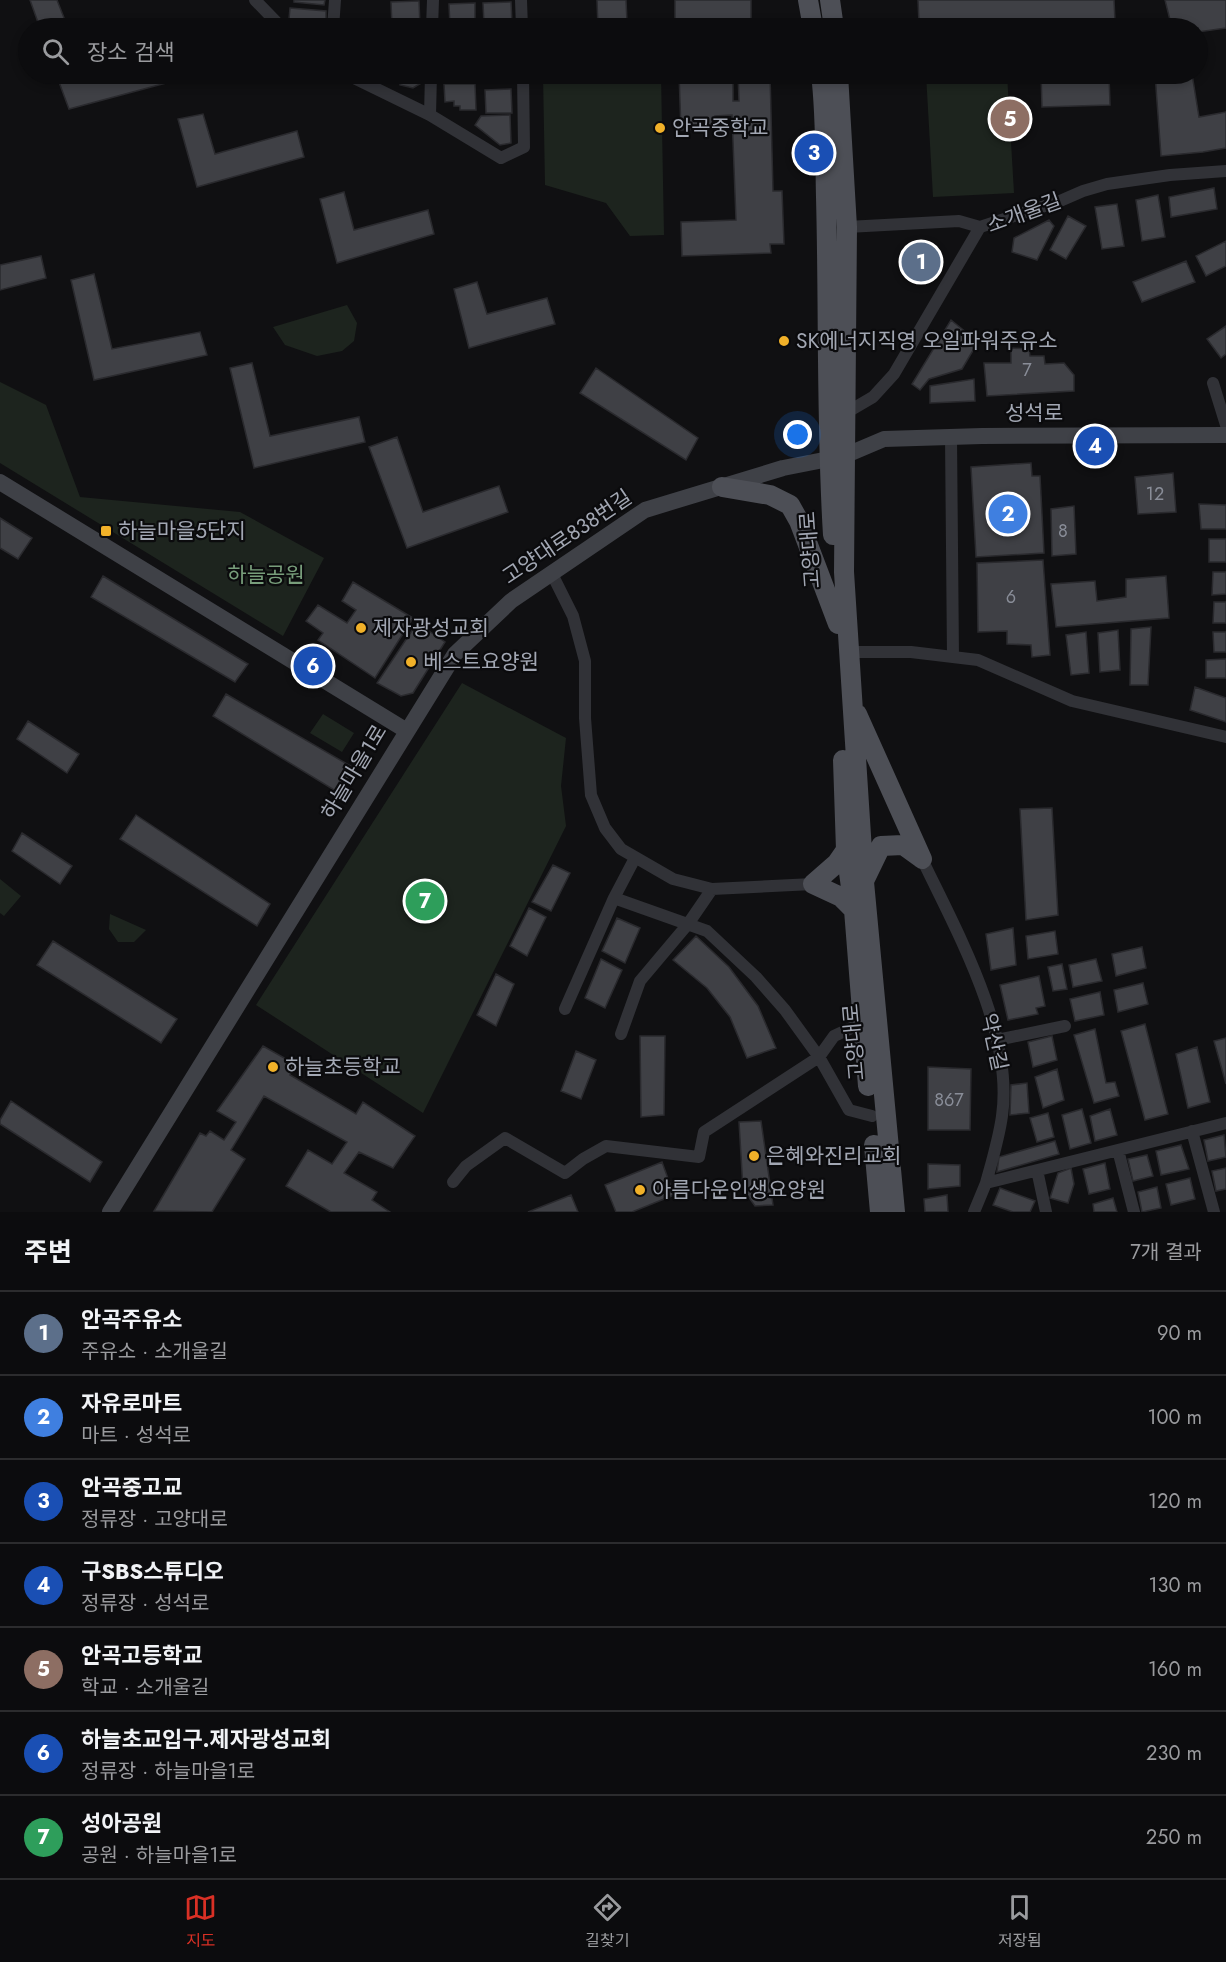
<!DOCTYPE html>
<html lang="ko">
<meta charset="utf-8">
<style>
body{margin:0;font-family:Jost,"Noto Sans KR",sans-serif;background:#1a1a1c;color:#f1f3f6}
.you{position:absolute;left:798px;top:435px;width:21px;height:21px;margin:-15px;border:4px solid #fff;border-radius:50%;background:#1a73e8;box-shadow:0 0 0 9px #1a73e833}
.badge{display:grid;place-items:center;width:39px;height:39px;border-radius:50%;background:#d93025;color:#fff;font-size:20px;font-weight:700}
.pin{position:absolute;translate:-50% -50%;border:3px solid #fff;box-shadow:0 2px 6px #0006}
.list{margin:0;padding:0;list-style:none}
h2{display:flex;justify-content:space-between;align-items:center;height:78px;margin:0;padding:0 24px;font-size:26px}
h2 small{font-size:20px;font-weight:400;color:#9a9b9e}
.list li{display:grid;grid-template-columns:39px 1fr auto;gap:18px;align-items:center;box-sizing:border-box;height:84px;padding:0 24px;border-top:2px solid #2c2c2e}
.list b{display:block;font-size:22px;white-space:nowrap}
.list p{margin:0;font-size:20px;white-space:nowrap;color:#9a9b9e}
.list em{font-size:20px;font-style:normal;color:#9a9b9e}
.icon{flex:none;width:33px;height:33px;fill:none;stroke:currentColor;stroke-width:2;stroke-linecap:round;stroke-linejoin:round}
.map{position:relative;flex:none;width:1226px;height:1212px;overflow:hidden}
.search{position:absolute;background:#0c0c0e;box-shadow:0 3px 9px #0003;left:18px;right:18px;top:18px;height:66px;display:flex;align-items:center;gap:15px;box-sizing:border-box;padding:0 21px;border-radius:33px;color:#9a9b9e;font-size:22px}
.sheet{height:666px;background:#0c0c0e}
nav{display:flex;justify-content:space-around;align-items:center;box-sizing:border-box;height:84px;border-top:2px solid #2c2c2e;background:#0c0c0e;font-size:16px;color:#9a9b9e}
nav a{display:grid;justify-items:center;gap:3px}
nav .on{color:#d93025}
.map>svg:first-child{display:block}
.green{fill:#1d241e}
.building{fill:#3f4045;stroke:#2a2a2e;stroke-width:1.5}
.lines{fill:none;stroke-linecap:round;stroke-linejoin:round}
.street{stroke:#313237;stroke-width:12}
.secondary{stroke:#3f4147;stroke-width:16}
.primary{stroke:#4d4f56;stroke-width:20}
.poi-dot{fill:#f1b129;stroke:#0b0b0d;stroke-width:2}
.labels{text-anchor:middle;stroke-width:4.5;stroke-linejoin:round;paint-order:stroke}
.number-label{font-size:18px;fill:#898d98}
.poi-label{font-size:21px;fill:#a2a7b3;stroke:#0b0b0d;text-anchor:start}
.street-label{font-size:21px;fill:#a2a7b3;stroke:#0b0b0d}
.park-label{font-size:21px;fill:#789e7b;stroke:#0b0b0d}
</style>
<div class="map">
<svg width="1226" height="1212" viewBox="0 0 1226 1212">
<rect width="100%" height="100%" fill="#101012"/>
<path class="green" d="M 543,74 L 661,74 L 664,235 L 630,236 L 606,203 L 545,185 Z
M 926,74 L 1007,74 L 1014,193 L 933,197 Z
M 347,305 L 357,323 L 354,341 L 342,351 L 317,356 L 285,345 L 273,327 Z
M 0,382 L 46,405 L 80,497 L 240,512 L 324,558 L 283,636 L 0,463 Z
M 462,683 L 566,738 L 561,786 L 566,826 L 423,1113 L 256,1005 Z
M 323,714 L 354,733 L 342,752 L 310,733 Z
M 0,879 L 21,896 L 4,916 L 0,913 Z
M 110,914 L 146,930 L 134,942 L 118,942 L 109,929 Z"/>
<path class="building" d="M 30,0 L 57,0 L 68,28 L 40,28 Z
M 294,0 L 325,0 L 324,5 L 294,2 Z
M 597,0 L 626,0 L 627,22 L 675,20 L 675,0 L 751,0 L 751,19 L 716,19 L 716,28 L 598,28 Z
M 918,0 L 1114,0 L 1115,21 L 919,24 Z
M 1165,0 L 1226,0 L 1226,28 L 1198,32 L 1198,28 L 1172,28 Z
M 419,1 L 420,26 L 392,27 L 391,2 Z
M 511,2 L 512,24 L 484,25 L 483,3 Z
M 475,3 L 475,27 L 450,27 L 449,4 Z
M 290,8 L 326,11 L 326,28 L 297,28 L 289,19 Z
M 1107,21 L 1108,28 L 1039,28 L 1039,23 Z
M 56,74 L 85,74 L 86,77 L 98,74 L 167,74 L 170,82 L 69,109 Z
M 400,74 L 423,74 L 423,82 L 413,88 L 400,85 Z
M 445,74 L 477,74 L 477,79 L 445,80 Z
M 485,74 L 513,74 L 513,82 L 486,83 Z
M 679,74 L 733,74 L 733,101 L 739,101 L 738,74 L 770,74 L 773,191 L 782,191 L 784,244 L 770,244 L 771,253 L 682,256 L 681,222 L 736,220 L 732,115 L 715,116 L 716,128 L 681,130 Z
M 1041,74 L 1109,74 L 1110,105 L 1042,107 Z
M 1155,74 L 1192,74 L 1199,117 L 1226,112 L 1226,148 L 1203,152 L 1161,156 Z
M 444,84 L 475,84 L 476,110 L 460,110 L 460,106 L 454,106 L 454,101 L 445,102 Z
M 511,89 L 512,113 L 486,113 L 485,90 Z
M 203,114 L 215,154 L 297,131 L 304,157 L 197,187 L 178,119 Z
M 510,115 L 511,143 L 500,145 L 475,125 L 481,116 Z
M 1214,188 L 1217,209 L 1171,217 L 1169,197 Z
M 344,192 L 354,230 L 428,210 L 434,234 L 337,263 L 320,199 Z
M 1158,195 L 1165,237 L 1142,241 L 1136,200 Z
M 1117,204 L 1124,246 L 1102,249 L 1095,207 Z
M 1068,216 L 1086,226 L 1066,259 L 1050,250 Z
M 1049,220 L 1054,226 L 1037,260 L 1012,252 L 1014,238 Z
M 1226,241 L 1226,266 L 1206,276 L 1196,256 Z
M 41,256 L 46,278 L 0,290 L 0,265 Z
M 1186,261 L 1195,282 L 1142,302 L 1133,282 Z
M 94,274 L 112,349 L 200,332 L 207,355 L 94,380 L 71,280 Z
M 477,282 L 487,314 L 547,298 L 555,324 L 469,348 L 454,289 Z
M 951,320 L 978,342 L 962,369 L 929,379 L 920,390 L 912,384 Z
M 1226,326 L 1226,354 L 1221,358 L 1207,339 Z
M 1011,348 L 1029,349 L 1030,356 L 1044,356 L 1045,364 L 1064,363 L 1074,375 L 1074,391 L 987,396 L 984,363 L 1011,363 Z
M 252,363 L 270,436 L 359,417 L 365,442 L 254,468 L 230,368 Z
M 596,368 L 698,438 L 686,460 L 580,393 Z
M 974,379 L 975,401 L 930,403 L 930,386 Z
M 397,437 L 423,512 L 499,486 L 508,512 L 407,548 L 369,447 Z
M 1031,463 L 1032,476 L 1040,476 L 1044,553 L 976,557 L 971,467 Z
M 1173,473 L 1176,512 L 1138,514 L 1135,477 Z
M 1199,504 L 1226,505 L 1226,529 L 1201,529 Z
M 1074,506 L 1076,554 L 1052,556 L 1051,509 Z
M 0,518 L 32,538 L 18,559 L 0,548 Z
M 1209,539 L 1226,539 L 1226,562 L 1209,562 Z
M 1043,560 L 1050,655 L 1032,657 L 1031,645 L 1007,644 L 1007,631 L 978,632 L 977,563 Z
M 1213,572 L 1226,572 L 1226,594 L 1212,595 Z
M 103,576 L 248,664 L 235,682 L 91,597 Z
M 1166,576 L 1169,618 L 1056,627 L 1051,584 L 1095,581 L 1097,601 L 1126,597 L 1126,579 Z
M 353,582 L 413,618 L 375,678 L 318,640 L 323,633 L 306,621 L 318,605 L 347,623 L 356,610 L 342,601 Z
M 1214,602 L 1226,602 L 1226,623 L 1213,623 Z
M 417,623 L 445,642 L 413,693 L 401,696 L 377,683 Z
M 1151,627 L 1148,685 L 1130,685 L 1131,629 Z
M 1118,630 L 1120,670 L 1100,672 L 1098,633 Z
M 1086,632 L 1089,673 L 1071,675 L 1066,635 Z
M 1213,632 L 1226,632 L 1226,652 L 1214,652 Z
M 1226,659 L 1226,678 L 1206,678 L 1206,660 Z
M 1195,687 L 1226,698 L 1226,722 L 1190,710 Z
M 226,694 L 354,768 L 339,793 L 213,716 Z
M 28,721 L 79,754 L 67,773 L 17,739 Z
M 1052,808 L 1058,915 L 1026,920 L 1020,809 Z
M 136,815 L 270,904 L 257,926 L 120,839 Z
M 22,833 L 72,866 L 60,884 L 12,851 Z
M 553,865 L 570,873 L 551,911 L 532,902 Z
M 529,908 L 546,917 L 527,956 L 510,946 Z
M 617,918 L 640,928 L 625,963 L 602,951 Z
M 1013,928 L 1016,965 L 991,970 L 986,934 Z
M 1055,931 L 1058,954 L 1028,959 L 1026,936 Z
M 696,936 L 729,967 L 758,1006 L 776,1048 L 747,1058 L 730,1017 L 707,988 L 673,960 Z
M 53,941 L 177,1019 L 161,1043 L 37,965 Z
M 1142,947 L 1146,968 L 1116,976 L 1112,954 Z
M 601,959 L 622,970 L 605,1008 L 585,998 Z
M 1096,959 L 1102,981 L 1073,987 L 1069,965 Z
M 1062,964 L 1067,989 L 1053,991 L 1048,967 Z
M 496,974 L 514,984 L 496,1026 L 477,1015 Z
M 1039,976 L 1045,1006 L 1036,1008 L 1038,1014 L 1008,1020 L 1000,985 Z
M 1143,983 L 1148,1004 L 1118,1012 L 1114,990 Z
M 1100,992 L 1104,1015 L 1075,1021 L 1070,999 Z
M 1145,1024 L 1168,1114 L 1145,1120 L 1121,1031 Z
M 1095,1029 L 1106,1083 L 1115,1082 L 1119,1096 L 1094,1103 L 1074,1035 Z
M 640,1036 L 665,1036 L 664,1115 L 641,1117 Z
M 1052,1036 L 1057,1060 L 1033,1067 L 1028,1042 Z
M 1226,1038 L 1226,1084 L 1214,1041 Z
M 263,1046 L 295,1064 L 290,1075 L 356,1114 L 363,1102 L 415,1136 L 393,1168 L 359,1152 L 344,1173 L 377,1192 L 372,1200 L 390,1212 L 331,1212 L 286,1186 L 308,1150 L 332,1164 L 347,1142 L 264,1096 L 231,1150 L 245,1159 L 212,1212 L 154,1211 L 200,1133 L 206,1136 L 210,1131 L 224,1140 L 236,1122 L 217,1111 Z
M 1197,1047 L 1210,1102 L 1188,1108 L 1176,1054 Z
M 576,1051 L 596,1060 L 581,1099 L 561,1091 Z
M 928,1067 L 971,1069 L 970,1130 L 928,1130 Z
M 1057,1069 L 1064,1100 L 1043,1108 L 1035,1077 Z
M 1027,1083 L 1029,1113 L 1010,1115 L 1011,1085 Z
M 11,1101 L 102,1162 L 90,1182 L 0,1124 L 0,1120 Z
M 1082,1109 L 1091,1143 L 1070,1149 L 1062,1115 Z
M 1110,1109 L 1117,1135 L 1095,1141 L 1090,1116 Z
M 1048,1113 L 1054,1137 L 1037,1142 L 1030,1118 Z
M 761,1121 L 773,1205 L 755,1206 L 743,1189 L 739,1122 Z
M 1224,1135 L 1226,1157 L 1208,1161 L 1204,1140 Z
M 1055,1141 L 1059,1154 L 997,1172 L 999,1157 Z
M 1181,1145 L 1189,1169 L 1161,1175 L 1156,1151 Z
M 1147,1155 L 1153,1176 L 1133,1181 L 1128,1159 Z
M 662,1162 L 674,1195 L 632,1212 L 616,1212 L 605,1185 Z
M 1105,1163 L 1110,1189 L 1089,1194 L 1083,1169 Z
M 928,1164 L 960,1165 L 960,1186 L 928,1189 Z
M 1071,1168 L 1074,1184 L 1068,1203 L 1050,1198 L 1058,1173 Z
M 1226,1168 L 1226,1189 L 1216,1191 L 1212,1171 Z
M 1190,1178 L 1195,1199 L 1171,1205 L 1166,1184 Z
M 1157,1187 L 1161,1208 L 1142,1212 L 1138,1192 Z
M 1000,1188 L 1035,1201 L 1030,1212 L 1013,1212 L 993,1205 Z
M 571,1195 L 578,1212 L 528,1212 Z
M 947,1195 L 948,1212 L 925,1212 L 924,1199 Z
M 1113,1198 L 1117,1212 L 1094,1212 L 1093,1204 Z"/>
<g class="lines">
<path class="street" d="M 255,0 L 282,28
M 521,0 L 522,28
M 333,28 L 335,0
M 432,28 L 433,0
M 346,74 L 430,115 L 501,158 L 524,147 L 523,74
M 430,115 L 431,74
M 847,227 L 959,221 L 980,227
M 1213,383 L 1226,425
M 844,414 L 873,397 L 894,374 L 980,227 L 1060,201 L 1083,191 L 1107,184 L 1170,175 L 1226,171
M 951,437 L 953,657
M 551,572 L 573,616 L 585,661 L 585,718 L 591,795 L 605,828 L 621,849 L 673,879 L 712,889 L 813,884
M 849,652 L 911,652 L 978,660 L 1072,701 L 1226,737
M 922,859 C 957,932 1014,1033 1002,1116 C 999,1138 992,1161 986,1183 L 1226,1123
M 614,898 L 635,858
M 565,1009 L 614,898 L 707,931 L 756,977 L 785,1010 L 819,1057 L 849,1110 L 872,1116
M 621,1034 L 640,981 L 688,924 L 712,889
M 997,1040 L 1065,1026
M 1192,1131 L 1214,1212
M 1118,1150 L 1134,1212
M 1037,1170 L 1046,1212
M 453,1182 L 466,1166 L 505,1138 L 565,1173 L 583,1159 L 606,1146 L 699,1157 L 704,1132 L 819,1057 L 834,1036 L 862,1023
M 974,1212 L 986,1183"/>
<path class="secondary" d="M 0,482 L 407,731
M 110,1212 L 455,654 L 511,601 L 645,510 L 783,468 L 844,456 L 884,439 L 982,436 L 1226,435"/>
<path class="primary" d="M 808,0 L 813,28
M 830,0 L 834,28
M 821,74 C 826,114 825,156 826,197 C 829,310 826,423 833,535
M 838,74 L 847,227 L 844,572 L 864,882 L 895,1212
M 722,487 L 770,495 L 790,505 L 799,521 L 838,624
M 857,714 L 922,859
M 843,760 L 846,850 L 854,910 L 868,1086
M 846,850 L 837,863 L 813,884 L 841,897 L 854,910
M 865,879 L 881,846 L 903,845 L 921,858
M 874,1145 L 880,1212"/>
</g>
<g class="poi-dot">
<circle cx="660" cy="128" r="6"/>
<circle cx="784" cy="341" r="6"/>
<rect x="100" y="525" width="12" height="12" rx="3"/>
<circle cx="361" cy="628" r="6"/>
<circle cx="411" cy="662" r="6"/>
<circle cx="273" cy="1067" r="6"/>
<circle cx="754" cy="1156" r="6"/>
<circle cx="640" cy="1190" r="6"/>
</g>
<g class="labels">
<g class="number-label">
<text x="1027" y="376">7</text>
<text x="1155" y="500">12</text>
<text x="1063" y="537">8</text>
<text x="1011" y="603">6</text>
<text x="949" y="1106">867</text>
</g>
<g class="poi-label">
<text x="672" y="135">안곡중학교</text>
<text x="796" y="348">SK에너지직영 오일파워주유소</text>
<text x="118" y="538">하늘마을5단지</text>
<text x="373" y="635">제자광성교회</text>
<text x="423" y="669">베스트요양원</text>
<text x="285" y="1074">하늘초등학교</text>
<text x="766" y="1163">은혜와진리교회</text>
<text x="652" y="1197">아름다운인생요양원</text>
</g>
<g class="street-label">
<text transform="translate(1024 213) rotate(-20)" y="7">소개울길</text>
<text x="1034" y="420">성석로</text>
<text transform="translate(567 537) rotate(-34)" y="7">고양대로838번길</text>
<text transform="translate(810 550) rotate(-94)" y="7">고양대로</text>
<text transform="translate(354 772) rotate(-59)" y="7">하늘마을1로</text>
<text transform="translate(854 1042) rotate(-95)" y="7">고양대로</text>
<text transform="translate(994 1042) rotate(78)" y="7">약산길</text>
</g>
<g class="park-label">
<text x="266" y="582">하늘공원</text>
</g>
</g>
</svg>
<div class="you"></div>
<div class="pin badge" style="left:921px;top:262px;background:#5c6f8a">1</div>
<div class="pin badge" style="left:1008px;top:514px;background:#3f7fe0">2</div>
<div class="pin badge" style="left:814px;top:153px;background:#1a4fb4">3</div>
<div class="pin badge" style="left:1095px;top:446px;background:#1a4fb4">4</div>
<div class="pin badge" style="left:1010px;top:119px;background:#8d6e63">5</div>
<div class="pin badge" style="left:313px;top:666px;background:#1a4fb4">6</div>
<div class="pin badge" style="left:425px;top:901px;background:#2e9e5b">7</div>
<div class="search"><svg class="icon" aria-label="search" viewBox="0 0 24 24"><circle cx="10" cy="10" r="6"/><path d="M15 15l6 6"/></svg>장소 검색</div>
</div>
<section class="sheet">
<h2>주변<small>7개 결과</small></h2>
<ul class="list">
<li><span class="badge" style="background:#5c6f8a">1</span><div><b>안곡주유소</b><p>주유소 · 소개울길</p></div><em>90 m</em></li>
<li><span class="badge" style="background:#3f7fe0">2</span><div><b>자유로마트</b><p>마트 · 성석로</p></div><em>100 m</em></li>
<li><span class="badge" style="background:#1a4fb4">3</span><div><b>안곡중고교</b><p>정류장 · 고양대로</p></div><em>120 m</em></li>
<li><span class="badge" style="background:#1a4fb4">4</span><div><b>구SBS스튜디오</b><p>정류장 · 성석로</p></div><em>130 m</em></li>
<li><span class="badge" style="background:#8d6e63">5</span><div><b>안곡고등학교</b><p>학교 · 소개울길</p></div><em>160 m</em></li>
<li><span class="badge" style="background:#1a4fb4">6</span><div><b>하늘초교입구.제자광성교회</b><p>정류장 · 하늘마을1로</p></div><em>230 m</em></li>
<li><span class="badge" style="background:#2e9e5b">7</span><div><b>성아공원</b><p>공원 · 하늘마을1로</p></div><em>250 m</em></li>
</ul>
</section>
<nav>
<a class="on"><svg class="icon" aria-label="map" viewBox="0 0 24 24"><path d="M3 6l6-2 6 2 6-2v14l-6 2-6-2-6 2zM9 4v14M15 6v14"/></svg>지도</a>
<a><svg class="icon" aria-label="directions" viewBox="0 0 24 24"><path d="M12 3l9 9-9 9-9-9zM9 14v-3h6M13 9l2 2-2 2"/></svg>길찾기</a>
<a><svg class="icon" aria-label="saved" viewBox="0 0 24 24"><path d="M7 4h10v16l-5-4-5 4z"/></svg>저장됨</a>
</nav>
